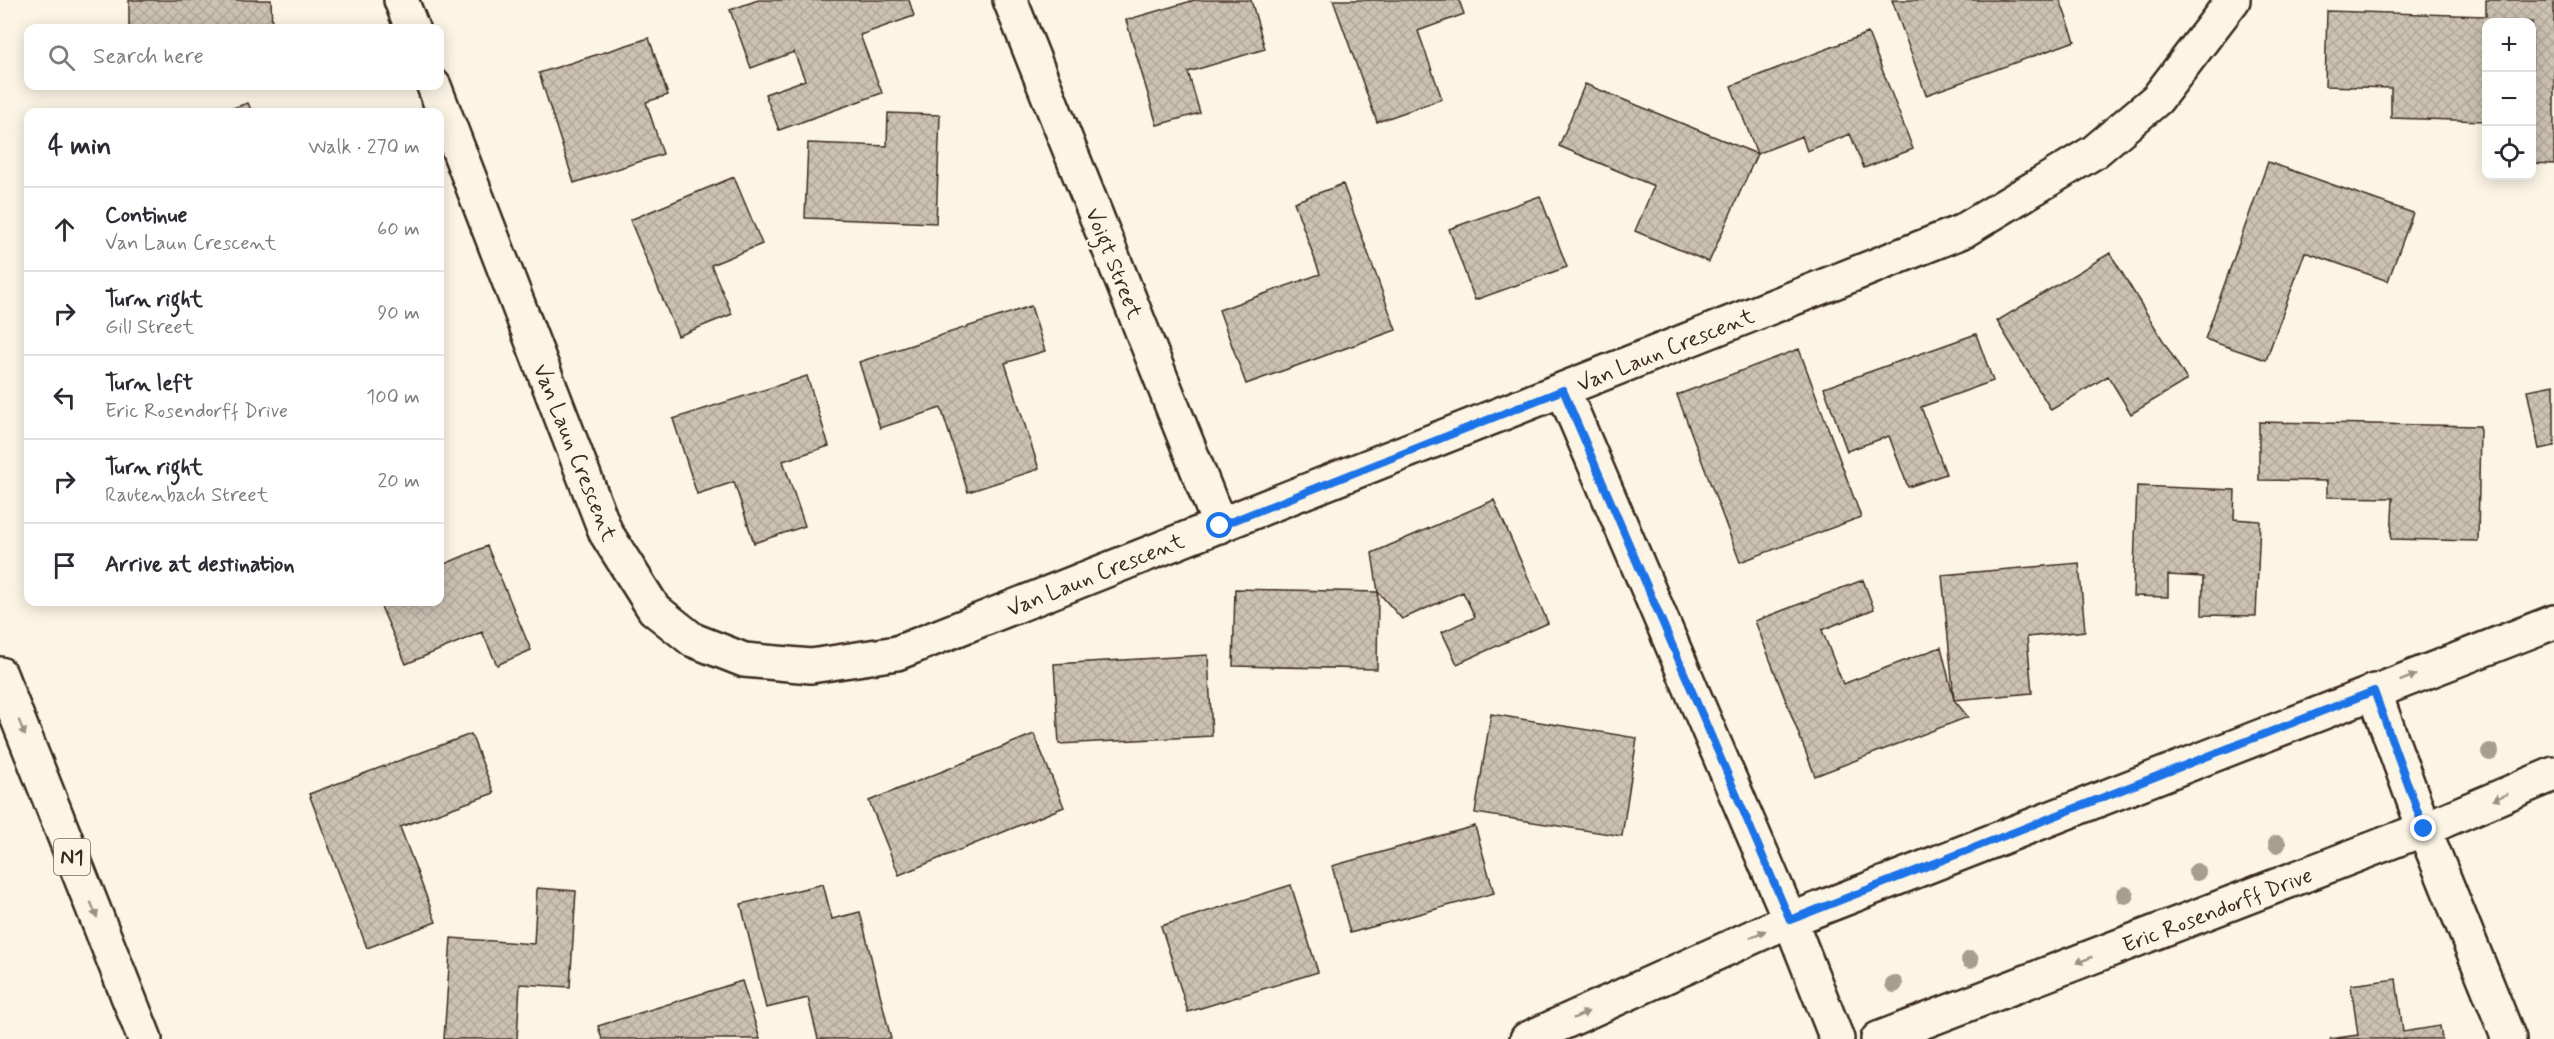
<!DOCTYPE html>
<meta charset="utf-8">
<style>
body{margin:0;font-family:Mynerve,sans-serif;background:#f7f7f7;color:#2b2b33}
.controls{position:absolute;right:18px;top:18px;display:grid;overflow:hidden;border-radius:12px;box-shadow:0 3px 15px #0003}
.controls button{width:54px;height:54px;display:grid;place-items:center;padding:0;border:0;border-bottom:2px solid #e1e1e2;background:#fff;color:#2b2b33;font:30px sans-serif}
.stop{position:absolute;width:18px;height:18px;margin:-14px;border:4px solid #1a73e8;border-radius:50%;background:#fff}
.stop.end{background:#1a73e8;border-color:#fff;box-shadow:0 2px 6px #0008}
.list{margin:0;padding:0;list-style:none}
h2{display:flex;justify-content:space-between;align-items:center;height:78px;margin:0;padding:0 24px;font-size:26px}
h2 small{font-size:20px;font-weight:400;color:#7c7c81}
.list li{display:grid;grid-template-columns:39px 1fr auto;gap:18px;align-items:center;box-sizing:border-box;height:84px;padding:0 24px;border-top:2px solid #e1e1e2}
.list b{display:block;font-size:22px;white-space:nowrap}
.list p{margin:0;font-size:20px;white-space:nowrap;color:#7c7c81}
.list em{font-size:20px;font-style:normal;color:#7c7c81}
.icon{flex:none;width:33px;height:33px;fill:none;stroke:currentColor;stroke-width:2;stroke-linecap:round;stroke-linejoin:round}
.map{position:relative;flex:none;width:2554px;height:1039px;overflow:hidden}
.search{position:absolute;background:#fff;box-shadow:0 3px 15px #0003;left:24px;top:24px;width:420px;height:66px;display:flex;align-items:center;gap:15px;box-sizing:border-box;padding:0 21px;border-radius:12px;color:#7c7c81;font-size:22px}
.panel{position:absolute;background:#fff;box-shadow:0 3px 15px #0003;left:24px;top:108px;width:420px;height:498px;border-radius:12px}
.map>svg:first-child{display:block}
.building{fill:url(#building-cross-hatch);stroke:#3b2a1e;stroke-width:1.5}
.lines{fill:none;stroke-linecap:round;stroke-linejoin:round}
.minor-casing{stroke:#3b2a1e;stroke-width:38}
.highway-casing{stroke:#3b2a1e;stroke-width:38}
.minor{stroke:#fcf5e5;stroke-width:33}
.highway{stroke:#fcf5e5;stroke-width:33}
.tree{fill:#a89e8f}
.oneway{fill:#9c9082}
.route{stroke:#1a73e8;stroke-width:8}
.labels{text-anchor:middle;stroke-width:5;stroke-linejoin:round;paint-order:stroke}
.shield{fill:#fcf5e5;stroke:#75675a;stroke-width:1.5}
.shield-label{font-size:21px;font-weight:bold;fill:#3b2a1e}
.street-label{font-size:22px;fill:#3b2a1e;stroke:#fcf5e5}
</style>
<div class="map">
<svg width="2554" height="1039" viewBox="0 0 2554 1039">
<defs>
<pattern id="building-cross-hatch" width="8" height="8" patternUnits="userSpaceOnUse" patternTransform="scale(1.5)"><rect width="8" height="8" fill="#ccc2b3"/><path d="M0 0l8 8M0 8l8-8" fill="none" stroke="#b0a79a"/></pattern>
</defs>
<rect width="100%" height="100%" fill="#fcf5e5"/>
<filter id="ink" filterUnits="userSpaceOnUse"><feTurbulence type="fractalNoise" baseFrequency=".0167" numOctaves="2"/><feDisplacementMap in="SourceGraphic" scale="12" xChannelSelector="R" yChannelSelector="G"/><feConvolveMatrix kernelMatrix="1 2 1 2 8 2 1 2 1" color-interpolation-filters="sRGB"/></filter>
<g filter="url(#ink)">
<path class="building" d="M 129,0 L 271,0 L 272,28 L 129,28 Z
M 758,0 L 909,0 L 914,16 L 860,35 L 882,93 L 779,130 L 765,94 L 805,80 L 794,52 L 751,68 L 730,10 Z
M 1195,0 L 1251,0 L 1265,49 L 1188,72 L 1200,113 L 1157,125 L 1126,20 Z
M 1333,0 L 1459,0 L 1464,14 L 1418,31 L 1442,99 L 1377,122 Z
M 1892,0 L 2060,0 L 2075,41 L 1926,95 Z
M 2486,0 L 2554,0 L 2554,164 L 2532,163 L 2532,22 L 2486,22 L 2486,121 L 2391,118 L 2391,88 L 2325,86 L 2327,11 L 2486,16 Z
M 1868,33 L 1913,149 L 1864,168 L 1850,134 L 1807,151 L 1802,136 L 1757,154 L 1731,86 Z
M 649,38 L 668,95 L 646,102 L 663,154 L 574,183 L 539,73 Z
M 1585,84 L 1757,154 L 1709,262 L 1635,231 L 1654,186 L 1559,146 Z
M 248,103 L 252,112 L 221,112 Z
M 888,113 L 940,115 L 936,223 L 805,218 L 808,143 L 887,146 Z
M 2268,162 L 2413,213 L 2388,281 L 2305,252 L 2266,360 L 2205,339 Z
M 734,177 L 762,244 L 711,265 L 732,314 L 678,336 L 630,220 Z
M 1343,184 L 1396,330 L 1246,384 L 1219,310 L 1320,274 L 1294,202 Z
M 1540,196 L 1567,267 L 1475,300 L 1449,229 Z
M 2110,253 L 2187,380 L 2131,414 L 2108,376 L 2051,410 L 1997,321 Z
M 1031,306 L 1045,351 L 1005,363 L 1039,469 L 968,492 L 941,408 L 880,428 L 859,362 Z
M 1976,334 L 1993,381 L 1921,407 L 1946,474 L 1908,487 L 1889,436 L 1847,451 L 1824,388 Z
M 1799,349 L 1861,517 L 1740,562 L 1677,395 Z
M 807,376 L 829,446 L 783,461 L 805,526 L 754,543 L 734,482 L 697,494 L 673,419 Z
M 2554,385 L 2554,446 L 2539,449 L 2527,390 Z
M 2259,422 L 2480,426 L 2478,541 L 2391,539 L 2393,498 L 2327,497 L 2327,481 L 2259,480 Z
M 2137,486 L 2235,490 L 2234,519 L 2260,521 L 2256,616 L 2202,615 L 2203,577 L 2168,575 L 2168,597 L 2133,596 Z
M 1494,500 L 1548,623 L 1457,664 L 1442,632 L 1475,617 L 1463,592 L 1402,619 L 1378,592 L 1372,553 Z
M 487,546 L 531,650 L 497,665 L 482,632 L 406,664 L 379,602 L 440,602 L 440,566 Z
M 2079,563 L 2085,631 L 2027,637 L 2032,693 L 1954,700 L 1942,575 Z
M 1863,580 L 1874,609 L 1822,630 L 1843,684 L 1941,647 L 1954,700 L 1968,717 L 1815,776 L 1755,621 Z
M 1235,589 L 1378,592 L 1377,669 L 1233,666 Z
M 1208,655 L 1212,736 L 1059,744 L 1054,664 Z
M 1491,714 L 1637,738 L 1622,836 L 1475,813 Z
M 471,734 L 494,793 L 400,827 L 436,922 L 367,948 L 309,794 Z
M 1034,734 L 1064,807 L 899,875 L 869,801 Z
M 1475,826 L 1494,893 L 1350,933 L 1332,866 Z
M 823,884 L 832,919 L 860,912 L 891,1039 L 818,1039 L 808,998 L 766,1008 L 741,904 Z
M 1291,885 L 1318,972 L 1188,1012 L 1161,926 Z
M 537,888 L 576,891 L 570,987 L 520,984 L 517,1039 L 444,1039 L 451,938 L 534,944 Z
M 2396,979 L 2403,1032 L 2440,1026 L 2442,1039 L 2329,1039 L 2358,1035 L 2351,985 Z
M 742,981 L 760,1039 L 602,1039 L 598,1026 Z"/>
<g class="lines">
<defs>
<path id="minor" d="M 401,0 L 412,28
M 1010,0 L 1220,526
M 434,86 L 606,533 L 654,609 L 693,640 L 744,660 L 811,666 L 897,653 L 1963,231 L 2094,152 L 2157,99 L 2233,0
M 1563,390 L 1790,920 L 1837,1039
M 2374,691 L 2424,829 L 2509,1039
M 1527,1039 L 1790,920 L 2554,622
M 1878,1039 L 2424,829 L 2554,774"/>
<path id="highway" d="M 0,674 L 145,1039"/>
</defs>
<use href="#minor" class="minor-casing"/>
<use href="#highway" class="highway-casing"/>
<use href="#minor" class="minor"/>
<use href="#highway" class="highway"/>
</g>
<g class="tree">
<circle cx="2490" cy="752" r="9"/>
<circle cx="2277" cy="844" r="9"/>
<circle cx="2197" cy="872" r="9"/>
<circle cx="2125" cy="895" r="9"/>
<circle cx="1970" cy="960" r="9"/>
<circle cx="1894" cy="984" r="9"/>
</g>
<defs><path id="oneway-solid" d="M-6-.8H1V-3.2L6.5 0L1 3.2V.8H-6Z" transform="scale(1.5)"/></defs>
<g class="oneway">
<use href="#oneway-solid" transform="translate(2408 678) rotate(-21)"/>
<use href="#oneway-solid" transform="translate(22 728) rotate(68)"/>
<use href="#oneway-solid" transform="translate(2500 797) rotate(157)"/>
<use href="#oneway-solid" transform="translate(94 910) rotate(68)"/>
<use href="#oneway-solid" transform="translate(1758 934) rotate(-24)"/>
<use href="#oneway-solid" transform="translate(2084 960) rotate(159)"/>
<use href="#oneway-solid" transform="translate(1581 1015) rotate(-24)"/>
</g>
</g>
<g class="lines" filter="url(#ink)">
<path class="route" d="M 1220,526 L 1563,390 L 1790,920 L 2374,691 L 2424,829"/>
</g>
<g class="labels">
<rect class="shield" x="54" y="839" width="36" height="36" rx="4.5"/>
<g class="shield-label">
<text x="72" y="864">N1</text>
</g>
<g class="street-label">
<text transform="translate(1115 263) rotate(68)" y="8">Voigt Street</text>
<text transform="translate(1665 349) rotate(-22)" y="8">Van Laun Crescent</text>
<text transform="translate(576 452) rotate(68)" y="8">Van Laun Crescent</text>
<text transform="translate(1095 574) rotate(-22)" y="8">Van Laun Crescent</text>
<text transform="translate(2217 909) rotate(-21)" y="8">Eric Rosendorff Drive</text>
</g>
</g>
</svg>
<div class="controls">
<button>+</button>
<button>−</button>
<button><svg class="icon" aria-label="locate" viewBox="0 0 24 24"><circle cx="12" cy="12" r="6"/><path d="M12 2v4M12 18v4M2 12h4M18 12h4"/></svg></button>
</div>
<div class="stop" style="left:1220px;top:526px"></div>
<div class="stop end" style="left:2424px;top:829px"></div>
<div class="search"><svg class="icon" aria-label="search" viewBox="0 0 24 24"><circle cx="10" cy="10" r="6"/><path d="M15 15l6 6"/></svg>Search here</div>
<section class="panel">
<h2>4 min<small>Walk · 270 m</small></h2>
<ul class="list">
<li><svg class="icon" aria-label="ahead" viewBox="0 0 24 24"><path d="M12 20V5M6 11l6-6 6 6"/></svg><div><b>Continue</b><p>Van Laun Crescent</p></div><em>60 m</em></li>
<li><svg class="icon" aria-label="right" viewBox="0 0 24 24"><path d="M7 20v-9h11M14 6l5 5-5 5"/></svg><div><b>Turn right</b><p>Gill Street</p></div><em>90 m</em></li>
<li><svg class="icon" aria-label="left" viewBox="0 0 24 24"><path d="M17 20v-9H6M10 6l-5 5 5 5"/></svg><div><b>Turn left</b><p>Eric Rosendorff Drive</p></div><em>100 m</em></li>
<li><svg class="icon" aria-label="right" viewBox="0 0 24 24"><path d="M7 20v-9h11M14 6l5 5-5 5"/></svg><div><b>Turn right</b><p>Rautenbach Street</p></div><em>20 m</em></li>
<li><svg class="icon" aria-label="arrive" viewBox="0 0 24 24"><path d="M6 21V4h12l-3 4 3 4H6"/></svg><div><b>Arrive at destination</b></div></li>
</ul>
</section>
</div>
